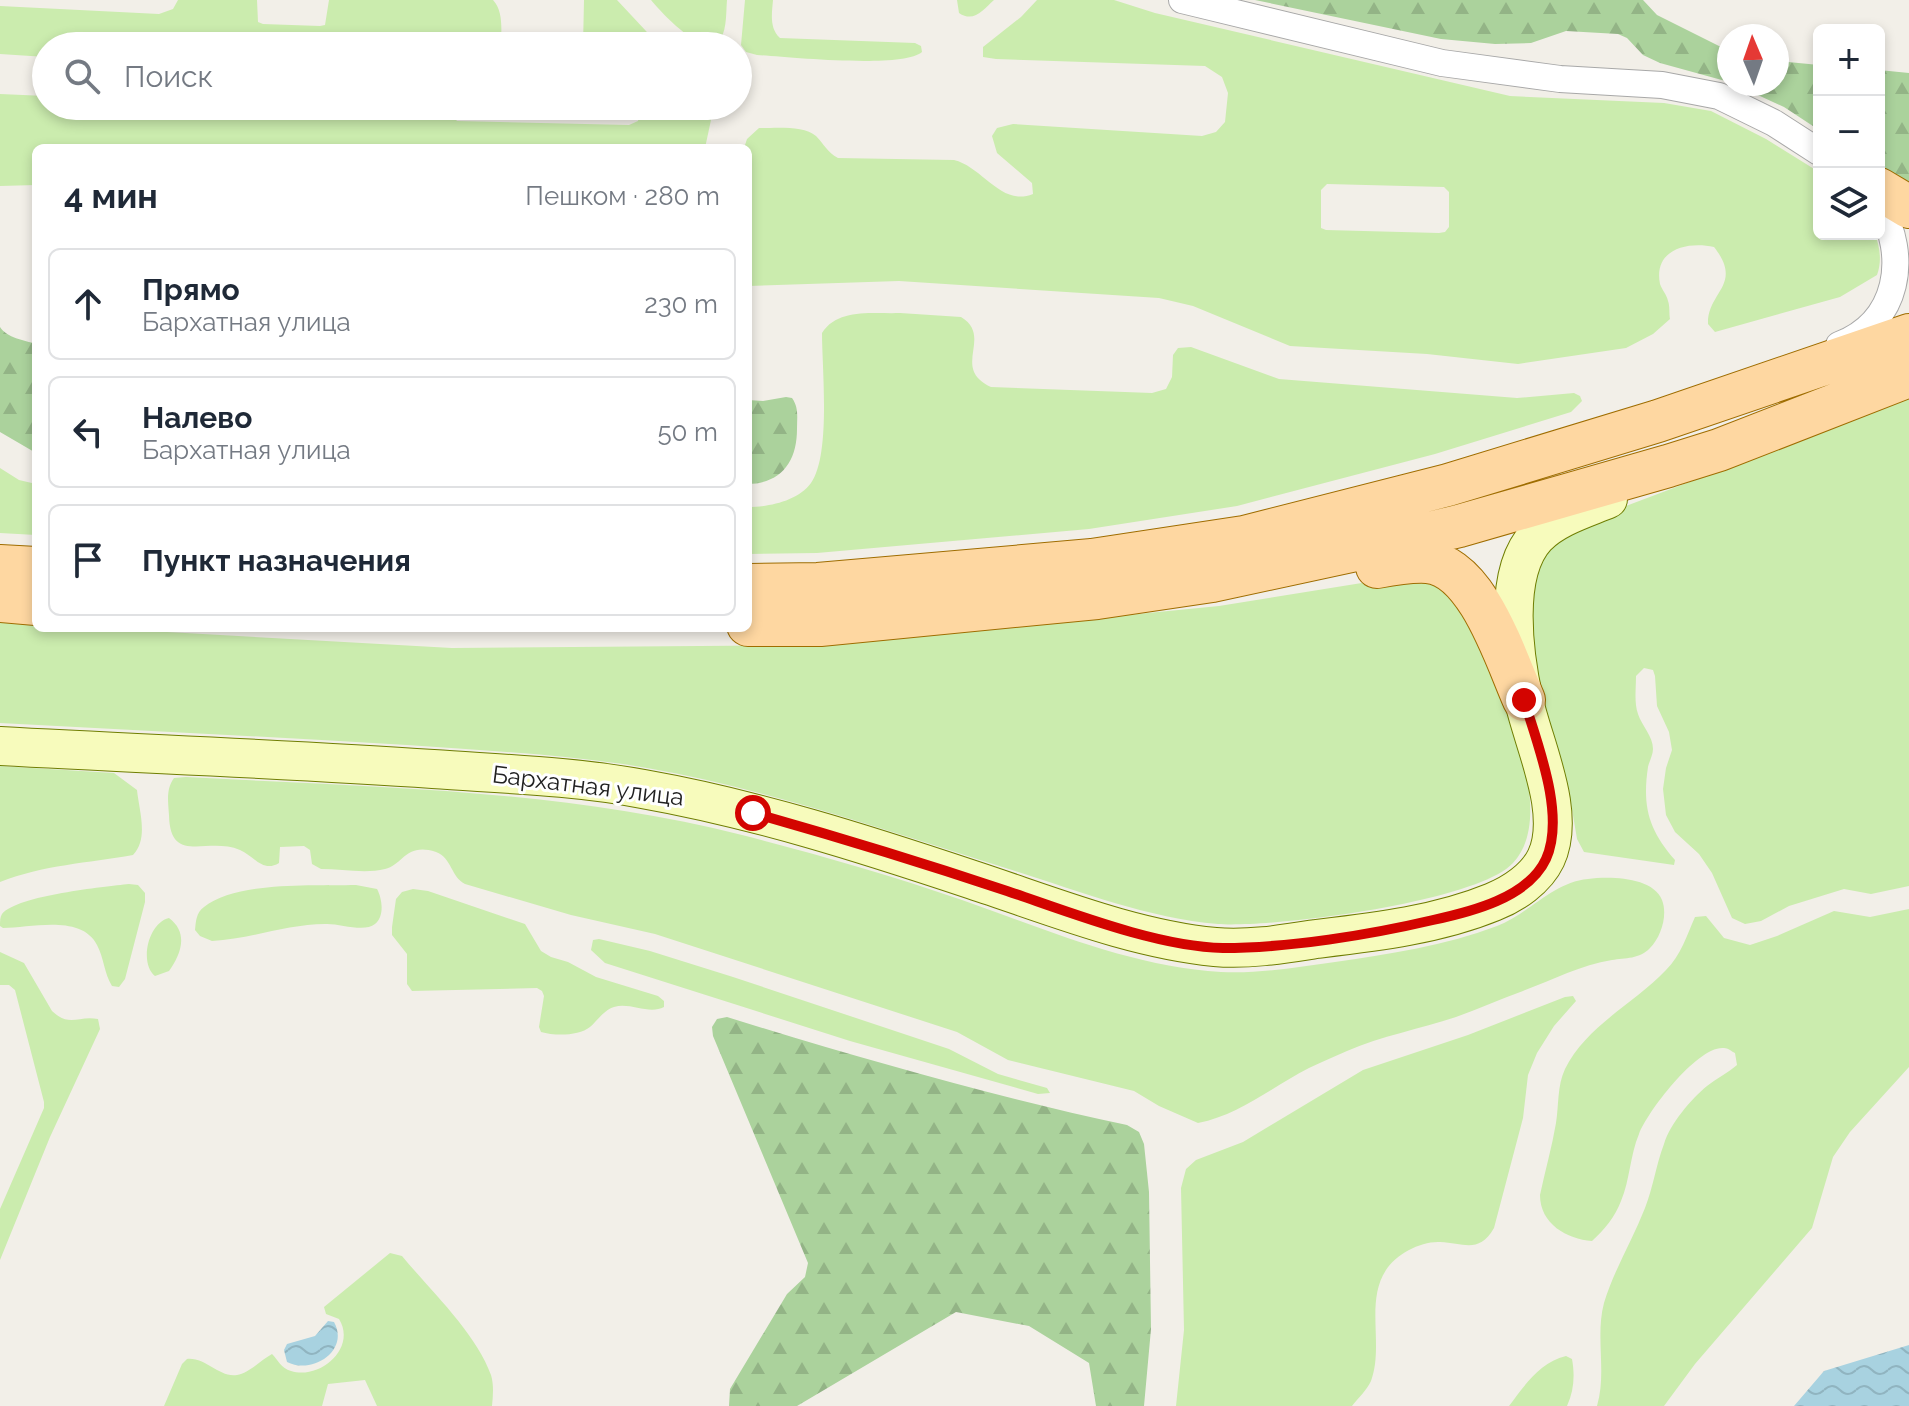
<!DOCTYPE html>
<html lang="ru">
<meta charset="utf-8">
<style>
body{margin:0;font-family:Raleway,sans-serif;background:#f6f6f7;color:#1f2937}
.controls{position:absolute;right:24px;top:24px;display:grid;overflow:hidden;border-radius:12px;box-shadow:0 4px 12px #0003}
.controls button{width:72px;height:72px;display:grid;place-items:center;padding:0;border:0;border-bottom:2px solid #e0e1e3;background:#fff;color:#1f2937;font:40px sans-serif}
.compass{position:absolute;left:1717px;top:24px;width:72px;height:72px;border-radius:50%;background:#fff;box-shadow:0 4px 12px #0003;rotate:358deg}
.stop{position:absolute;width:24px;height:24px;margin:-18px;border:6px solid #d30400;border-radius:50%;background:#fff}
.stop.end{background:#d30400;border-color:#fff;box-shadow:0 2px 8px #0008}
.list{margin:0;padding:0;list-style:none}
h2{display:flex;justify-content:space-between;align-items:center;height:104px;margin:0;padding:0 32px;font-size:34px}
h2 small{font-size:26px;font-weight:400;color:#747a83}
.list li{display:grid;grid-template-columns:52px 1fr auto;gap:24px;align-items:center;box-sizing:border-box;height:112px;margin:0 16px 16px;padding:0 16px;border:2px solid #e0e1e3;border-radius:12px}
.list b{display:block;font-size:30px;white-space:nowrap}
.list p{margin:0;font-size:26px;white-space:nowrap;color:#747a83}
.list em{font-size:26px;font-style:normal;color:#747a83}
.icon{flex:none;width:44px;height:44px;fill:none;stroke:currentColor;stroke-width:2;stroke-linecap:round;stroke-linejoin:round}
.map{position:relative;flex:none;width:1909px;height:1406px;overflow:hidden}
.search{position:absolute;background:#fff;box-shadow:0 4px 12px #0003;left:32px;top:32px;width:720px;height:88px;display:flex;align-items:center;gap:20px;box-sizing:border-box;padding:0 28px;border-radius:44px;color:#747a83;font-size:30px}
.panel{position:absolute;background:#fff;box-shadow:0 4px 12px #0003;left:32px;top:144px;width:720px;height:488px;border-radius:12px}
.map>svg:first-child{display:block}
.grass{fill:#cbecae;fill-rule:evenodd}
.forest{fill:url(#forest-firs)}
.water{fill:url(#water-waves)}
.lines{fill:none;stroke-linecap:round;stroke-linejoin:round}
.street-casing{stroke:#a8a8a8;stroke-width:28}
.secondary-casing{stroke:#6f7e02;stroke-width:40}
.primary-casing{stroke:#9f6d00;stroke-width:44}
.street{stroke:#fff;stroke-width:26}
.secondary{stroke:#f7fbbc;stroke-width:38}
.primary{stroke:#fed7a1;stroke-width:42}
.route{stroke:#d30400;stroke-width:10}
.labels{text-anchor:middle;stroke-width:6;stroke-linejoin:round;paint-order:stroke}
.street-label{font-size:24px;fill:#212121;stroke:#fff}
</style>
<div class="map">
<svg width="1909" height="1406" viewBox="0 0 1909 1406">
<defs>
<pattern id="forest-firs" width="22" height="20" patternUnits="userSpaceOnUse" patternTransform="scale(2)"><rect width="22" height="20" fill="#abd29c"/><path d="M5 1l3.5 6h-7zM16 11l3.5 6h-7z" fill="#93b486"/></pattern>
<pattern id="water-waves" width="16" height="10" patternUnits="userSpaceOnUse" patternTransform="scale(2)"><rect width="16" height="10" fill="#a8d2e0"/><path d="M0 5q4-4 8 0t8 0" fill="none" stroke="#90b4c0"/></pattern>
</defs>
<rect width="100%" height="100%" fill="#f2efe8"/>
<path class="grass" d="M 178,0 L 257,0 L 258,22 L 263,24 L 320,26 L 325,25 L 329,0 L 493,0 C 504,12 501,31 501,46 L 46,46 L 46,57 L 0,54 L 0,6 L 159,14 L 173,9 Z
M 584,0 L 617,0 L 660,46 L 583,46 Z
M 651,0 L 727,0 C 726,11 727,28 721,38 C 708,64 660,11 651,0 Z
M 745,0 L 773,0 C 772,13 769,28 780,38 L 915,43 L 921,46 L 922,52 C 903,69 787,57 757,55 L 746,52 L 741,45 Z
M 957,0 L 994,0 C 983,10 974,23 959,13 Z
M 1037,0 L 1114,0 L 1155,13 L 1510,96 L 1664,103 L 1711,111 L 1766,139 L 1819,172 L 1819,234 L 1875,234 C 1880,248 1882,261 1877,275 L 1840,297 L 1715,332 L 1708,324 C 1707,292 1744,285 1714,247 C 1688,241 1653,249 1660,284 C 1662,290 1667,295 1668,301 C 1670,306 1669,314 1670,319 L 1653,334 L 1626,348 L 1518,364 L 1427,354 L 1290,346 L 1193,306 L 1159,298 L 899,281 L 748,286 L 748,148 L 744,148 L 747,139 L 759,128 C 774,128 804,125 816,136 C 824,144 827,152 838,158 L 954,160 C 983,167 1001,207 1033,194 L 1032,183 L 997,153 L 992,136 L 997,128 L 1013,124 L 1202,136 L 1216,132 L 1225,122 L 1228,93 L 1222,77 L 1205,66 L 996,59 L 983,57 L 983,47 L 1021,17 ZM 1327,184 L 1444,187 L 1449,192 L 1449,227 L 1445,232 L 1439,233 L 1326,230 L 1321,228 L 1321,190 Z
M 0,94 L 46,96 L 46,106 L 451,106 L 451,114 L 457,121 L 629,125 L 638,121 L 640,106 L 710,106 L 711,120 L 705,148 L 36,148 L 36,185 L 0,186 Z
M 900,313 L 961,317 C 994,337 950,368 991,387 L 1152,393 L 1166,389 L 1172,377 L 1173,355 L 1178,348 L 1191,347 L 1279,379 L 1517,398 L 1574,393 L 1580,396 L 1582,401 L 1571,412 L 1435,454 L 1237,506 L 1089,529 L 817,553 L 748,554 L 748,507 C 769,507 798,501 811,483 C 831,455 822,369 822,333 C 838,308 872,314 900,313 Z
M 1909,399 L 1909,886 L 1871,894 L 1844,889 L 1789,906 L 1761,921 L 1745,924 L 1732,918 L 1712,873 L 1699,854 L 1675,832 L 1666,815 L 1663,789 L 1666,768 L 1672,750 L 1669,732 L 1657,706 L 1655,676 L 1653,670 L 1644,668 L 1636,676 C 1636,688 1634,703 1638,714 C 1642,726 1653,736 1653,749 C 1653,755 1649,762 1648,767 C 1642,807 1649,830 1675,860 L 1674,865 L 1584,852 L 1577,839 L 1569,791 L 1537,684 L 1526,611 L 1545,547 L 1618,509 Z
M 0,468 L 19,480 L 36,484 L 36,535 L 0,533 Z
M 1399,577 L 1451,587 C 1480,647 1567,805 1513,863 C 1477,902 1273,928 1218,924 C 1147,918 1079,891 1012,870 C 892,832 771,790 647,768 C 568,754 487,751 407,745 C 271,737 136,730 0,723 L 0,621 L 36,624 L 36,628 L 96,628 L 452,648 L 823,645 L 1219,606 Z
M 0,766 L 114,773 L 137,790 C 139,810 149,839 133,855 C 88,863 43,865 0,882 Z
M 186,777 C 371,787 561,789 742,835 C 816,854 890,875 962,900 C 1045,929 1132,967 1221,972 C 1258,974 1298,967 1335,962 C 1390,954 1444,946 1497,926 C 1529,914 1553,882 1588,879 C 1610,876 1653,877 1662,900 C 1668,915 1661,937 1650,948 C 1640,959 1625,958 1612,960 C 1581,965 1552,980 1523,991 C 1501,999 1478,1009 1456,1017 C 1420,1029 1381,1036 1347,1051 C 1334,1057 1321,1062 1309,1068 C 1272,1087 1239,1115 1198,1123 L 1159,1106 L 1134,1091 L 1008,1060 L 957,1032 L 655,934 L 571,915 L 465,884 C 451,877 452,858 436,852 C 406,842 403,865 385,869 C 366,874 341,869 321,869 L 312,864 L 310,850 L 304,846 L 280,847 L 279,863 C 263,873 254,856 240,850 C 207,836 170,866 169,815 C 168,801 166,789 174,778 Z
M 129,884 L 138,885 L 145,893 L 145,902 L 125,979 L 119,987 L 112,986 C 104,973 104,958 97,945 C 81,914 31,928 3,928 L 0,926 C 0,921 0,917 2,914 C 18,895 104,887 129,884 Z
M 356,885 L 377,889 C 382,898 385,916 375,924 C 364,933 339,923 325,924 C 288,924 250,939 212,941 L 200,936 L 195,930 C 196,921 196,913 204,907 C 236,881 314,886 356,885 Z
M 413,889 L 428,891 L 525,924 L 541,951 L 551,957 L 568,962 L 596,977 L 658,996 L 664,1001 L 664,1007 C 649,1015 630,1002 614,1007 C 604,1010 598,1020 590,1027 C 579,1036 555,1036 541,1032 L 539,1027 L 544,996 L 542,991 L 537,988 L 412,991 L 407,984 L 407,954 L 392,935 L 392,927 L 396,899 L 402,892 Z
M 1909,909 L 1909,1067 L 1850,1132 L 1833,1157 L 1812,1228 L 1695,1364 L 1664,1406 L 1597,1406 C 1607,1372 1595,1337 1604,1303 C 1614,1270 1632,1241 1645,1208 C 1653,1188 1656,1165 1664,1144 C 1670,1124 1691,1099 1707,1086 C 1717,1078 1728,1073 1737,1065 L 1735,1053 C 1731,1051 1728,1048 1724,1048 C 1698,1045 1647,1112 1639,1134 C 1630,1155 1630,1180 1621,1201 C 1615,1217 1605,1229 1592,1241 C 1567,1239 1540,1224 1540,1195 C 1545,1171 1552,1147 1556,1123 C 1559,1105 1557,1086 1565,1069 C 1587,1025 1634,1004 1666,970 C 1681,955 1687,935 1695,917 L 1706,916 L 1724,938 L 1750,945 L 1777,936 L 1834,911 L 1870,917 Z
M 169,918 C 189,933 181,954 169,971 L 155,976 C 139,963 148,923 169,918 Z
M 599,939 L 650,951 L 733,977 L 949,1049 L 998,1074 L 1047,1088 L 1050,1093 L 1038,1094 L 850,1041 L 605,963 L 591,950 L 593,940 Z
M 0,952 L 24,963 L 52,1011 C 70,1028 78,1015 98,1019 L 100,1029 L 50,1137 L 0,1260 L 0,1209 L 44,1108 L 44,1102 L 15,990 L 9,985 L 0,985 Z
M 1573,996 L 1576,1001 L 1554,1026 L 1537,1053 L 1528,1075 L 1523,1118 L 1494,1228 C 1479,1254 1464,1243 1440,1242 C 1421,1241 1396,1254 1386,1270 C 1365,1302 1384,1346 1371,1381 C 1367,1390 1358,1398 1352,1406 L 1176,1406 L 1184,1330 L 1181,1188 L 1186,1169 L 1196,1160 L 1243,1142 L 1363,1070 L 1468,1035 L 1565,997 Z
M 390,1253 L 402,1256 C 431,1291 476,1333 491,1375 C 494,1385 493,1396 492,1406 L 377,1406 L 365,1380 L 328,1384 L 322,1406 L 164,1406 L 182,1364 L 187,1359 C 206,1357 219,1378 237,1375 C 249,1373 261,1360 272,1354 C 278,1360 281,1368 291,1371 C 320,1380 357,1348 339,1319 L 326,1314 L 324,1307 Z
M 1566,1356 L 1572,1359 C 1575,1375 1574,1391 1567,1406 L 1509,1406 C 1525,1385 1539,1363 1566,1356 Z"/>
<path class="forest" d="M 1255,0 L 1643,0 L 1657,15 L 1729,51 L 1729,82 L 1660,63 L 1643,55 L 1627,38 L 1618,34 L 1566,31 L 1531,43 L 1495,44 L 1441,39 Z
M 1777,61 L 1819,65 L 1819,130 L 1784,107 L 1734,84 L 1777,84 Z
M 1879,70 L 1909,73 L 1909,185 L 1879,168 Z
M 0,327 C 7,338 24,340 36,344 L 36,453 L 0,432 Z
M 786,397 L 792,398 C 799,408 797,417 797,429 C 797,461 782,483 748,484 L 748,400 L 763,401 Z
M 727,1017 C 859,1058 992,1096 1127,1125 L 1139,1132 L 1144,1144 L 1149,1192 L 1151,1329 L 1144,1406 L 1096,1406 L 1089,1363 L 1029,1326 L 956,1312 L 797,1406 L 729,1406 L 730,1389 L 787,1294 L 805,1277 L 808,1263 L 713,1036 L 712,1027 L 717,1019 Z"/>
<path class="water" d="M 328,1321 L 334,1322 C 350,1351 312,1375 287,1362 L 284,1350 L 287,1344 L 315,1336 Z
M 1909,1345 L 1909,1406 L 1794,1406 L 1824,1371 Z"/>
<g class="lines">
<defs>
<path id="street" d="M 1182,0 L 1442,63 L 1560,79 L 1662,85 L 1719,96 L 1774,123 L 1819,152
M 1839,345 C 1899,322 1909,256 1879,205"/>
<path id="secondary" d="M 0,746 C 144,754 289,759 433,769 C 503,774 574,776 643,789 C 756,809 865,844 973,880 C 1052,906 1133,939 1215,947 C 1248,950 1284,944 1316,939 C 1375,932 1437,925 1493,902 C 1513,894 1536,879 1546,858 C 1567,813 1534,746 1524,701 C 1514,656 1502,573 1537,536 C 1556,517 1584,509 1608,499"/>
<path id="primary" d="M 1879,189 L 1909,207
M 0,566 L 36,568
M 1377,567 C 1393,564 1411,561 1427,562 C 1478,566 1506,660 1524,700
M 748,585 L 818,584 L 1092,560 L 1244,537 L 1448,485 L 1658,421 L 1909,335
M 0,601 L 36,604
M 748,625 L 820,625 L 1097,598 L 1212,581 L 1379,545 L 1459,526 L 1668,466 L 1719,450 L 1909,376"/>
</defs>
<use href="#street" class="street-casing"/>
<use href="#secondary" class="secondary-casing"/>
<use href="#primary" class="primary-casing"/>
<use href="#street" class="street"/>
<use href="#secondary" class="secondary"/>
<use href="#primary" class="primary"/>
</g>
<g class="lines">
<path class="route" d="M 753,813 C 838,837 923,863 1007,891 C 1069,912 1158,947 1223,948 C 1289,948 1369,935 1433,920 C 1470,912 1528,898 1546,859 C 1566,815 1537,743 1524,700"/>
</g>
<g class="labels">
<g class="street-label">
<text transform="translate(588 786) rotate(7)" y="8">Бархатная улица</text>
</g>
</g>
</svg>
<div class="controls">
<button>+</button>
<button>−</button>
<button><svg class="icon" aria-label="layers" viewBox="0 0 24 24"><path d="M12 4l9 5-9 5-9-5zM3 14l9 5 9-5"/></svg></button>
</div>
<svg class="compass" viewBox="-18 -18 36 36"><path d="M0-13l5 13h-10z" fill="#e53935"/><path d="M0 13l5-13h-10z" fill="#747a83"/></svg>
<div class="stop" style="left:753px;top:813px"></div>
<div class="stop end" style="left:1524px;top:700px"></div>
<div class="search"><svg class="icon" aria-label="search" viewBox="0 0 24 24"><circle cx="10" cy="10" r="6"/><path d="M15 15l6 6"/></svg>Поиск</div>
<section class="panel">
<h2>4 мин<small>Пешком · 280 m</small></h2>
<ul class="list">
<li><svg class="icon" aria-label="ahead" viewBox="0 0 24 24"><path d="M12 20V5M6 11l6-6 6 6"/></svg><div><b>Прямо</b><p>Бархатная улица</p></div><em>230 m</em></li>
<li><svg class="icon" aria-label="left" viewBox="0 0 24 24"><path d="M17 20v-9H6M10 6l-5 5 5 5"/></svg><div><b>Налево</b><p>Бархатная улица</p></div><em>50 m</em></li>
<li><svg class="icon" aria-label="arrive" viewBox="0 0 24 24"><path d="M6 21V4h12l-3 4 3 4H6"/></svg><div><b>Пункт назначения</b></div></li>
</ul>
</section>
</div>
